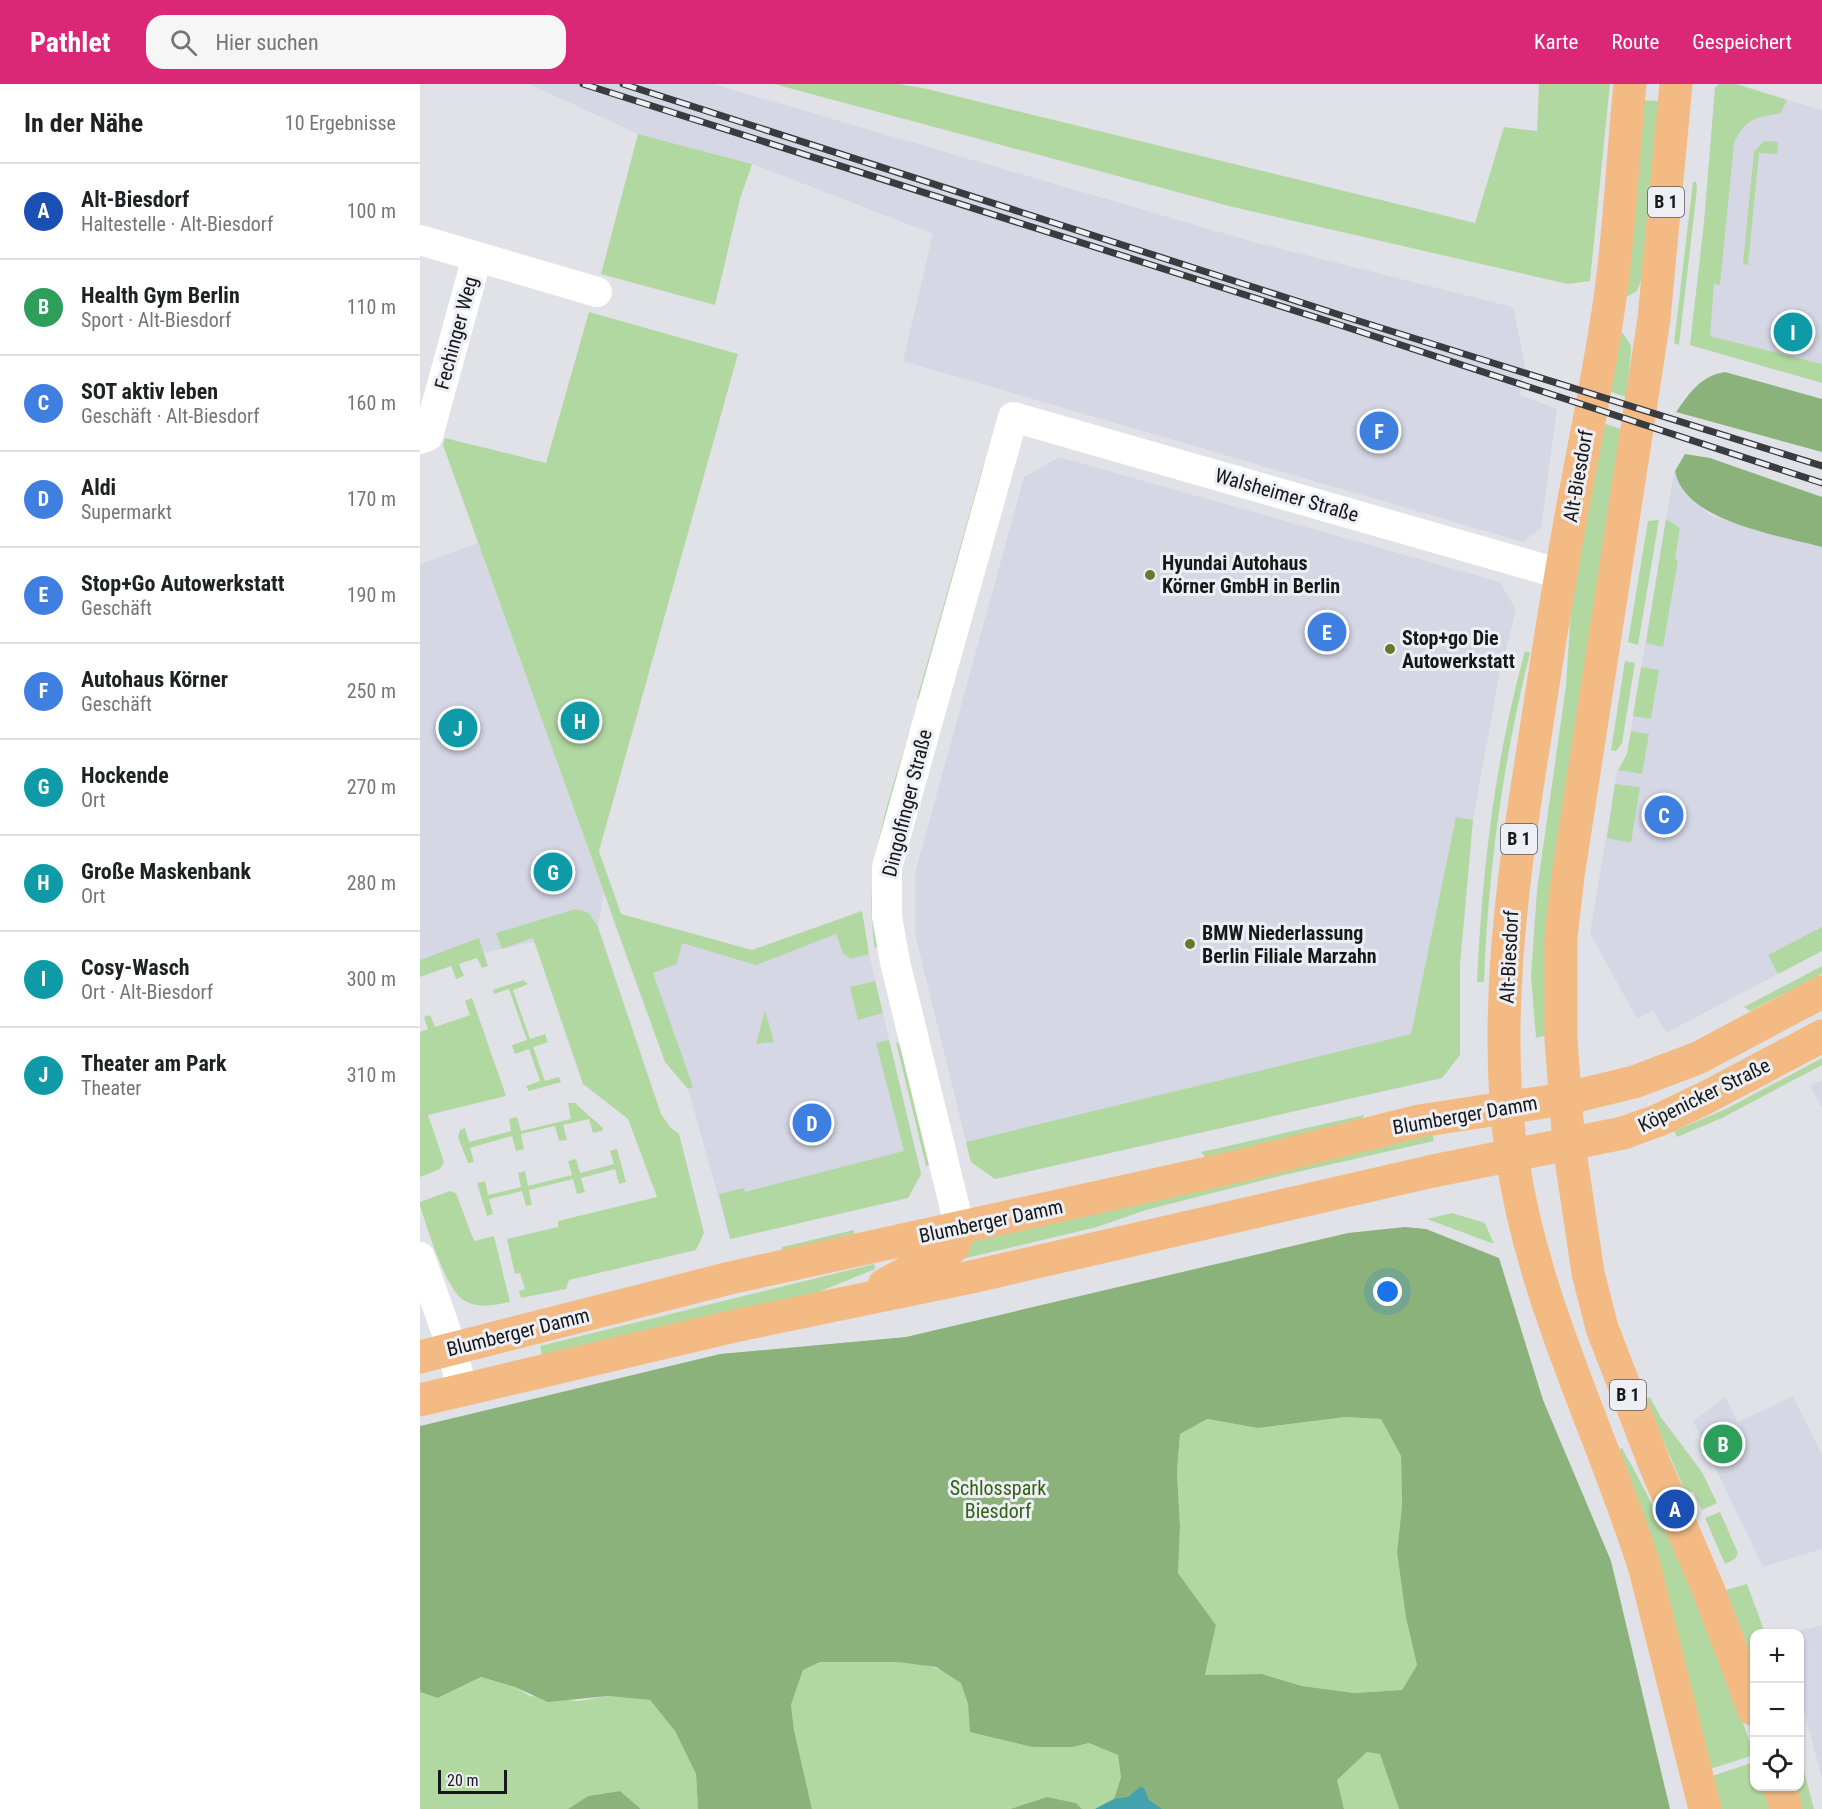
<!DOCTYPE html>
<html lang="de">
<meta charset="utf-8">
<style>
body{margin:0;font-family:"Roboto Condensed",sans-serif;background:#f6f6f6;color:#202124}
.controls{position:absolute;right:18px;bottom:18px;display:grid;overflow:hidden;border-radius:12px;box-shadow:0 2px 4px #0004}
.controls button{width:54px;height:54px;display:grid;place-items:center;padding:0;border:0;border-bottom:2px solid #e0e0e0;background:#fff;color:#202124;font:30px sans-serif}
.scale{position:absolute;left:18px;bottom:15px;width:69px;box-sizing:border-box;padding-left:6px;border:3px solid #17181a;border-top:0;font-size:16px;line-height:21px;white-space:nowrap;color:#17181a;-webkit-text-stroke:4px #eeeff5;paint-order:stroke}
.you{position:absolute;left:968px;top:1208px;width:21px;height:21px;margin:-15px;border:4px solid #fff;border-radius:50%;background:#1a73e8;box-shadow:0 0 0 9px #1a73e833}
.badge{display:grid;place-items:center;width:39px;height:39px;border-radius:50%;background:#db2777;color:#fff;font-size:20px;font-weight:700}
.pin{position:absolute;translate:-50% -50%;border:3px solid #fff;box-shadow:0 2px 6px #0006}
.list{margin:0;padding:0;list-style:none}
h2{display:flex;justify-content:space-between;align-items:center;height:78px;margin:0;padding:0 24px;font-size:26px}
h2 small{font-size:20px;font-weight:400;color:#757577}
.list li{display:grid;grid-template-columns:39px 1fr auto;gap:18px;align-items:center;box-sizing:border-box;height:96px;padding:0 24px;border-top:2px solid #e0e0e0}
.list b{display:block;font-size:22px;white-space:nowrap}
.list p{margin:0;font-size:20px;white-space:nowrap;color:#757577}
.list em{font-size:20px;font-style:normal;color:#757577}
.icon{flex:none;width:33px;height:33px;fill:none;stroke:currentColor;stroke-width:2;stroke-linecap:round;stroke-linejoin:round}
.map{position:relative;flex:none;width:1402px;height:1725px;overflow:hidden}
header{display:flex;align-items:center;gap:36px;box-sizing:border-box;height:84px;padding:0 30px;background:#db2777;color:#fff}
header strong{font-size:28px}
nav{display:flex;gap:33px;margin-inline-start:auto;font-size:21px}
.search{width:420px;height:54px;background:#f6f6f6;display:flex;align-items:center;gap:15px;box-sizing:border-box;padding:0 21px;border-radius:18px;color:#757577;font-size:22px}
main{display:flex}
aside{flex:1;background:#fff}
.map>svg:first-child{display:block}
.built{fill:#d5d7e5}
.green{fill:#b2d8a2}
.forest{fill:#8bb27a;fill-rule:evenodd}
.water{fill:#44a2af}
.lines{fill:none;stroke-linecap:round;stroke-linejoin:round}
.minor{stroke:#fff;stroke-width:30}
.major{stroke:#f3bb83;stroke-width:33}
.rail-casing{stroke:#3a3b3e;stroke-width:7}
.rail{stroke:#eeeff5;stroke-width:4.5;stroke-dasharray:14;stroke-linecap:butt}
.poi-dot{fill:#647b2e;stroke:#eeeff5;stroke-width:2}
.labels{text-anchor:middle;stroke-width:6;stroke-linejoin:round;paint-order:stroke}
.shield{fill:#eeeff5;stroke:#58585c;stroke-width:1.5}
.shield-label{font-size:18px;font-weight:bold;fill:#17181a}
.street-label{font-size:20px;fill:#17181a;stroke:#eeeff5}
.poi-label{font-size:20px;font-weight:bold;fill:#17181a;stroke:#eeeff5;text-anchor:start}
.park-label{font-size:20px;fill:#316113;stroke:#eeeff5}
</style>
<header>
<strong>Pathlet</strong>
<div class="search"><svg class="icon" aria-label="search" viewBox="0 0 24 24"><circle cx="10" cy="10" r="6"/><path d="M15 15l6 6"/></svg>Hier suchen</div>
<nav><a>Karte</a><a>Route</a><a>Gespeichert</a></nav>
</header>
<main>
<aside>
<h2>In der Nähe<small>10 Ergebnisse</small></h2>
<ul class="list">
<li><span class="badge" style="background:#1a4fb4">A</span><div><b>Alt-Biesdorf</b><p>Haltestelle · Alt-Biesdorf</p></div><em>100 m</em></li>
<li><span class="badge" style="background:#2e9e5b">B</span><div><b>Health Gym Berlin</b><p>Sport · Alt-Biesdorf</p></div><em>110 m</em></li>
<li><span class="badge" style="background:#3f7fe0">C</span><div><b>SOT aktiv leben</b><p>Geschäft · Alt-Biesdorf</p></div><em>160 m</em></li>
<li><span class="badge" style="background:#3f7fe0">D</span><div><b>Aldi</b><p>Supermarkt</p></div><em>170 m</em></li>
<li><span class="badge" style="background:#3f7fe0">E</span><div><b>Stop+Go Autowerkstatt</b><p>Geschäft</p></div><em>190 m</em></li>
<li><span class="badge" style="background:#3f7fe0">F</span><div><b>Autohaus Körner</b><p>Geschäft</p></div><em>250 m</em></li>
<li><span class="badge" style="background:#0f9aa8">G</span><div><b>Hockende</b><p>Ort</p></div><em>270 m</em></li>
<li><span class="badge" style="background:#0f9aa8">H</span><div><b>Große Maskenbank</b><p>Ort</p></div><em>280 m</em></li>
<li><span class="badge" style="background:#0f9aa8">I</span><div><b>Cosy-Wasch</b><p>Ort · Alt-Biesdorf</p></div><em>300 m</em></li>
<li><span class="badge" style="background:#0f9aa8">J</span><div><b>Theater am Park</b><p>Theater</p></div><em>310 m</em></li>
</ul>
</aside>
<div class="map">
<svg width="1402" height="1725" viewBox="0 0 1402 1725">
<rect width="100%" height="100%" fill="#e1e2e8"/>
<path class="built" d="M 109,0 L 293,0 L 830,157 L 1093,223 L 1105,281 L 1100,311 L 1137,325 L 1121,444 L 1103,458 L 483,277 L 513,150 L 332,80 L 218,50 Z
M 1299,0 L 1316,0 L 1402,26 L 1402,299 L 1270,261 L 1284,139 L 1295,4 Z
M 639,373 L 1080,498 L 1096,526 L 1079,592 L 1053,736 L 1040,880 L 1040,971 L 1022,994 L 575,1095 L 551,1078 L 495,850 L 495,789 L 604,393 Z
M 1254,387 L 1264,409 L 1291,432 L 1402,463 L 1402,867 L 1246,949 L 1233,926 L 1217,935 L 1170,849 L 1197,688 L 1207,670 Z
M 58,459 L 184,809 L 178,843 L 0,884 L 0,480 Z
M 190,827 L 332,866 L 442,827 L 449,870 L 501,1090 L 488,1114 L 310,1155 L 268,1005 L 245,978 Z
M 1402,996 L 1402,1024 L 1390,1002 Z
M 1373,1312 L 1402,1371 L 1402,1465 L 1343,1483 L 1273,1337 L 1305,1313 L 1318,1338 Z
M 1402,1541 L 1402,1695 L 1380,1612 L 1380,1550 L 1370,1549 Z"/>
<path class="green" d="M 354,0 L 479,0 L 503,4 L 1055,139 L 1084,43 L 1117,47 L 1119,0 L 1190,0 L 1170,197 L 1148,200 L 813,123 Z
M 1299,0 L 1316,0 L 1367,16 L 1361,29 C 1335,34 1326,34 1314,59 L 1300,201 L 1294,200 L 1290,252 L 1402,280 L 1402,299 L 1270,261 L 1284,139 L 1295,4 Z
M 1220,16 L 1239,17 L 1222,194 L 1217,207 L 1208,212 L 1205,211 Z
M 218,50 L 332,80 L 320,115 L 295,221 L 181,190 Z
M 1344,57 L 1358,58 L 1357,70 L 1339,69 L 1328,181 L 1323,180 L 1334,68 Z
M 1273,98 L 1276,98 L 1277,105 L 1259,261 L 1254,259 Z
M 169,228 L 318,270 L 179,767 L 201,830 L 332,866 L 442,827 L 449,870 L 430,875 L 423,869 L 416,850 L 336,881 L 262,859 L 257,880 L 233,889 L 273,1003 L 268,1005 L 245,978 L 23,361 L 25,354 L 126,379 Z
M 1203,249 L 1211,262 L 1211,269 L 1206,313 L 1186,306 L 1199,250 Z
M 1182,339 L 1201,345 L 1127,951 L 1116,954 L 1111,892 L 1117,806 L 1146,602 L 1152,508 Z
M 568,371 L 504,613 L 497,615 L 562,386 Z
M 1246,435 L 1260,444 L 1255,475 L 1258,476 L 1243,563 L 1226,559 Z
M 1239,436 L 1218,561 L 1208,558 L 1228,437 Z
M 1105,567 L 1110,569 C 1083,676 1068,788 1064,898 L 1057,898 C 1062,786 1075,675 1105,567 Z
M 1205,577 L 1215,579 L 1202,659 L 1196,667 L 1191,666 Z
M 1221,583 L 1239,586 L 1231,635 L 1213,632 Z
M 490,645 L 494,649 L 460,858 L 455,865 C 442,786 468,720 490,645 Z
M 1211,647 L 1229,650 L 1222,690 L 1198,686 L 1207,670 Z
M 1195,700 L 1220,703 L 1211,759 L 1187,754 Z
M 1036,733 L 1053,736 L 1040,880 L 1040,971 L 1022,994 L 575,1095 L 551,1078 L 546,1058 L 991,950 Z
M 156,825 L 169,829 L 178,843 L 241,1030 L 250,1043 L 259,1050 L 284,1149 L 276,1166 L 149,1196 L 146,1205 L 101,1214 L 99,1207 L 105,1205 L 100,1189 L 95,1190 L 87,1155 L 138,1143 L 138,1137 L 237,1113 L 208,1035 L 163,1000 L 113,854 L 82,865 L 76,849 Z
M 1402,843 L 1402,867 L 1358,890 L 1348,871 Z
M 59,854 L 68,882 L 62,884 L 57,874 L 39,880 L 44,892 L 36,895 L 31,882 L 0,893 L 0,876 Z
M 1402,882 L 1402,890 L 1330,927 L 1324,923 Z
M 103,896 L 108,900 L 93,906 L 110,955 L 125,950 L 128,958 L 113,963 L 125,997 L 139,993 L 141,998 L 109,1007 L 106,1002 L 120,997 L 109,965 L 95,970 L 92,961 L 107,956 L 89,905 L 74,910 L 73,906 Z
M 455,897 L 463,929 L 438,936 L 430,903 Z
M 52,914 L 86,1012 L 8,1031 L 24,1078 L 20,1085 L 0,1093 L 0,948 L 8,945 L 4,933 L 10,931 L 15,943 L 50,931 L 45,917 Z
M 345,926 L 354,958 L 336,960 Z
M 469,956 L 501,1090 L 488,1114 L 310,1155 L 299,1110 L 324,1104 L 325,1108 L 484,1067 L 456,959 Z
M 476,958 L 484,962 L 512,1080 L 506,1082 Z
M 1402,974 L 1402,981 L 1302,1034 L 1257,1053 L 1254,1047 L 1306,1025 Z
M 148,1019 L 155,1019 L 183,1044 L 182,1047 L 173,1049 L 169,1035 L 143,1041 L 147,1056 L 139,1057 L 135,1042 L 101,1050 L 104,1065 L 96,1067 L 92,1052 L 50,1064 L 54,1078 L 48,1079 L 38,1053 L 40,1046 L 45,1044 L 49,1058 L 91,1047 L 89,1035 L 97,1033 L 101,1047 L 151,1035 Z
M 944,1031 L 941,1038 L 790,1078 L 781,1068 Z
M 1012,1048 L 1014,1057 L 864,1091 L 726,1126 L 677,1143 L 542,1175 L 542,1160 Z
M 197,1065 L 206,1098 L 199,1100 L 195,1085 L 161,1094 L 165,1108 L 157,1110 L 153,1095 L 109,1106 L 112,1121 L 106,1122 L 102,1107 L 69,1115 L 73,1130 L 67,1132 L 57,1099 L 65,1097 L 68,1111 L 101,1103 L 98,1089 L 105,1087 L 108,1102 L 152,1091 L 148,1077 L 156,1075 L 160,1089 L 194,1080 L 190,1067 Z
M 30,1107 L 36,1109 L 54,1157 L 74,1152 L 90,1218 C 74,1221 60,1225 45,1217 C 26,1208 7,1142 0,1122 L 0,1118 Z
M 1032,1129 L 1065,1139 L 1074,1160 L 1007,1135 Z
M 434,1146 L 435,1157 L 363,1167 L 362,1163 Z
M 454,1180 L 455,1185 L 396,1209 L 123,1274 L 120,1262 Z
M 1230,1313 L 1240,1332 L 1282,1388 L 1297,1419 L 1282,1426 L 1273,1407 L 1266,1410 L 1226,1315 Z
M 926,1333 L 961,1335 L 981,1372 L 982,1422 L 977,1468 L 986,1534 L 997,1581 L 982,1606 L 934,1609 L 882,1602 L 842,1590 L 785,1591 L 796,1541 L 758,1489 L 760,1443 L 757,1388 L 760,1350 L 786,1335 L 838,1344 Z
M 1202,1364 C 1257,1462 1299,1565 1334,1671 L 1287,1686 L 1196,1367 Z
M 1300,1428 L 1318,1469 L 1315,1475 L 1305,1480 L 1285,1434 Z
M 1327,1500 L 1345,1549 L 1334,1550 L 1334,1579 L 1306,1506 Z
M 400,1578 C 439,1578 511,1569 540,1598 C 550,1608 549,1634 551,1648 L 653,1663 L 669,1659 L 699,1671 L 701,1693 L 694,1715 L 675,1725 L 662,1725 L 656,1719 L 627,1713 L 590,1725 L 392,1725 L 374,1646 L 371,1621 L 383,1586 Z
M 61,1593 L 95,1603 L 110,1612 L 159,1617 L 188,1612 L 230,1616 L 255,1647 L 276,1690 L 278,1725 L 221,1725 L 200,1707 L 168,1712 L 148,1725 L 0,1725 L 0,1608 L 19,1614 Z
M 947,1668 L 960,1669 L 979,1725 L 924,1725 L 916,1696 Z
M 1380,1673 L 1394,1725 L 1382,1725 L 1376,1703 L 1380,1702 Z
M 1334,1678 L 1334,1702 L 1343,1703 L 1349,1725 L 1296,1725 L 1289,1693 Z"/>
<path class="forest" d="M 1305,288 L 1402,315 L 1402,368 L 1256,328 C 1270,309 1280,292 1305,288 Z
M 1265,370 L 1290,374 L 1402,413 L 1402,463 C 1359,451 1264,438 1255,387 Z
M 985,1143 L 1006,1145 L 1079,1174 L 1123,1316 L 1191,1477 L 1250,1725 L 979,1725 L 960,1670 L 947,1668 L 917,1696 L 924,1725 L 675,1725 L 694,1715 L 701,1693 L 698,1671 L 669,1659 L 653,1663 L 613,1663 L 550,1648 L 548,1620 L 541,1599 L 516,1583 L 478,1578 L 400,1578 L 383,1586 L 371,1621 L 374,1646 L 392,1725 L 278,1725 L 276,1690 L 255,1647 L 230,1616 L 188,1612 L 128,1618 L 95,1603 L 61,1593 L 18,1614 L 0,1608 L 0,1342 L 300,1270 L 486,1253 L 928,1149 ZM 926,1333 L 961,1335 L 981,1372 L 982,1422 L 977,1468 L 986,1534 L 997,1581 L 982,1606 L 934,1609 L 882,1602 L 842,1590 L 785,1591 L 796,1541 L 758,1489 L 760,1443 L 757,1388 L 760,1350 L 787,1335 L 838,1344 Z
M 200,1707 L 221,1725 L 148,1725 L 168,1712 Z
M 627,1713 L 656,1719 L 662,1725 L 590,1725 Z"/>
<path class="water" d="M 720,1703 L 724,1704 L 729,1716 L 742,1725 L 675,1725 L 694,1715 L 708,1713 Z"/>
<g class="lines">
<path class="minor" d="M 0,156 L 177,208
M 0,355 L 8,352 L 57,173
M 540,1145 L 475,878 L 467,833 L 467,783 L 593,333 L 1141,490
M 0,1173 L 32,1264 L 42,1306"/>
<path class="major" d="M 1210,0 C 1202,75 1200,153 1188,228 C 1175,315 1155,402 1141,490 C 1130,552 1121,615 1111,678 C 1091,804 1073,945 1092,1072 C 1113,1218 1181,1346 1225,1485 L 1285,1725
M 1256,0 L 1234,235 L 1148,792 L 1141,853 L 1141,956 L 1149,1061 L 1168,1189 L 1182,1244 L 1235,1381 L 1289,1507 L 1334,1626
M 464,1201 L 533,1163 L 540,1145
M 0,1273 L 310,1194 L 828,1080 L 999,1037 L 1144,1015 L 1214,998 L 1278,974 L 1402,908
M 0,1316 L 319,1241 L 551,1193 L 1013,1087 L 1203,1049 L 1239,1036 L 1285,1014 L 1402,952
M 1359,1702 L 1366,1725"/>
<defs>
<path id="rail" d="M 163,0 L 923,242 L 1402,399
M 203,0 L 926,233 L 1402,382"/>
</defs>
<use href="#rail" class="rail-casing"/>
<use href="#rail" class="rail"/>
</g>
<g class="poi-dot">
<circle cx="730" cy="491" r="6"/>
<circle cx="970" cy="565" r="6"/>
<circle cx="770" cy="860" r="6"/>
</g>
<g class="labels">
<g class="shield">
<rect x="1228" y="103" width="36" height="30" rx="4.5"/>
<rect x="1081" y="740" width="36" height="30" rx="4.5"/>
<rect x="1190" y="1296" width="36" height="30" rx="4.5"/>
</g>
<g class="shield-label">
<text x="1246" y="124">B 1</text>
<text x="1099" y="761">B 1</text>
<text x="1208" y="1317">B 1</text>
</g>
<g class="street-label">
<text transform="translate(36 249) rotate(-75)" y="7">Fechinger Weg</text>
<text transform="translate(1158 392) rotate(-80)" y="7">Alt-Biesdorf</text>
<text transform="translate(867 411) rotate(16)" y="7">Walsheimer Straße</text>
<text transform="translate(487 719) rotate(-76)" y="7">Dingolfinger Straße</text>
<text transform="translate(1089 873) rotate(-87)" y="7">Alt-Biesdorf</text>
<text transform="translate(1284 1011) rotate(-26)" y="7">Köpenicker Straße</text>
<text transform="translate(1045 1031) rotate(-10)" y="7">Blumberger Damm</text>
<text transform="translate(571 1137) rotate(-12)" y="7">Blumberger Damm</text>
<text transform="translate(98 1248) rotate(-14)" y="7">Blumberger Damm</text>
</g>
<g class="poi-label">
<text x="742" y="486">Hyundai Autohaus<tspan x="742" dy="23">Körner GmbH in Berlin</tspan></text>
<text x="982" y="561">Stop+go Die<tspan x="982" dy="23">Autowerkstatt</tspan></text>
<text x="782" y="856">BMW Niederlassung<tspan x="782" dy="23">Berlin Filiale Marzahn</tspan></text>
</g>
<g class="park-label">
<text x="578" y="1411">Schlosspark<tspan x="578" dy="23">Biesdorf</tspan></text>
</g>
</g>
</svg>
<div class="controls">
<button>+</button>
<button>−</button>
<button><svg class="icon" aria-label="locate" viewBox="0 0 24 24"><circle cx="12" cy="12" r="6"/><path d="M12 2v4M12 18v4M2 12h4M18 12h4"/></svg></button>
</div>
<div class="scale">20 m</div>
<div class="you"></div>
<div class="pin badge" style="left:1255px;top:1425px;background:#1a4fb4">A</div>
<div class="pin badge" style="left:1303px;top:1360px;background:#2e9e5b">B</div>
<div class="pin badge" style="left:1244px;top:731px;background:#3f7fe0">C</div>
<div class="pin badge" style="left:392px;top:1039px;background:#3f7fe0">D</div>
<div class="pin badge" style="left:907px;top:548px;background:#3f7fe0">E</div>
<div class="pin badge" style="left:959px;top:347px;background:#3f7fe0">F</div>
<div class="pin badge" style="left:133px;top:788px;background:#0f9aa8">G</div>
<div class="pin badge" style="left:160px;top:637px;background:#0f9aa8">H</div>
<div class="pin badge" style="left:1373px;top:248px;background:#0f9aa8">I</div>
<div class="pin badge" style="left:38px;top:644px;background:#0f9aa8">J</div>
</div>
</main>
